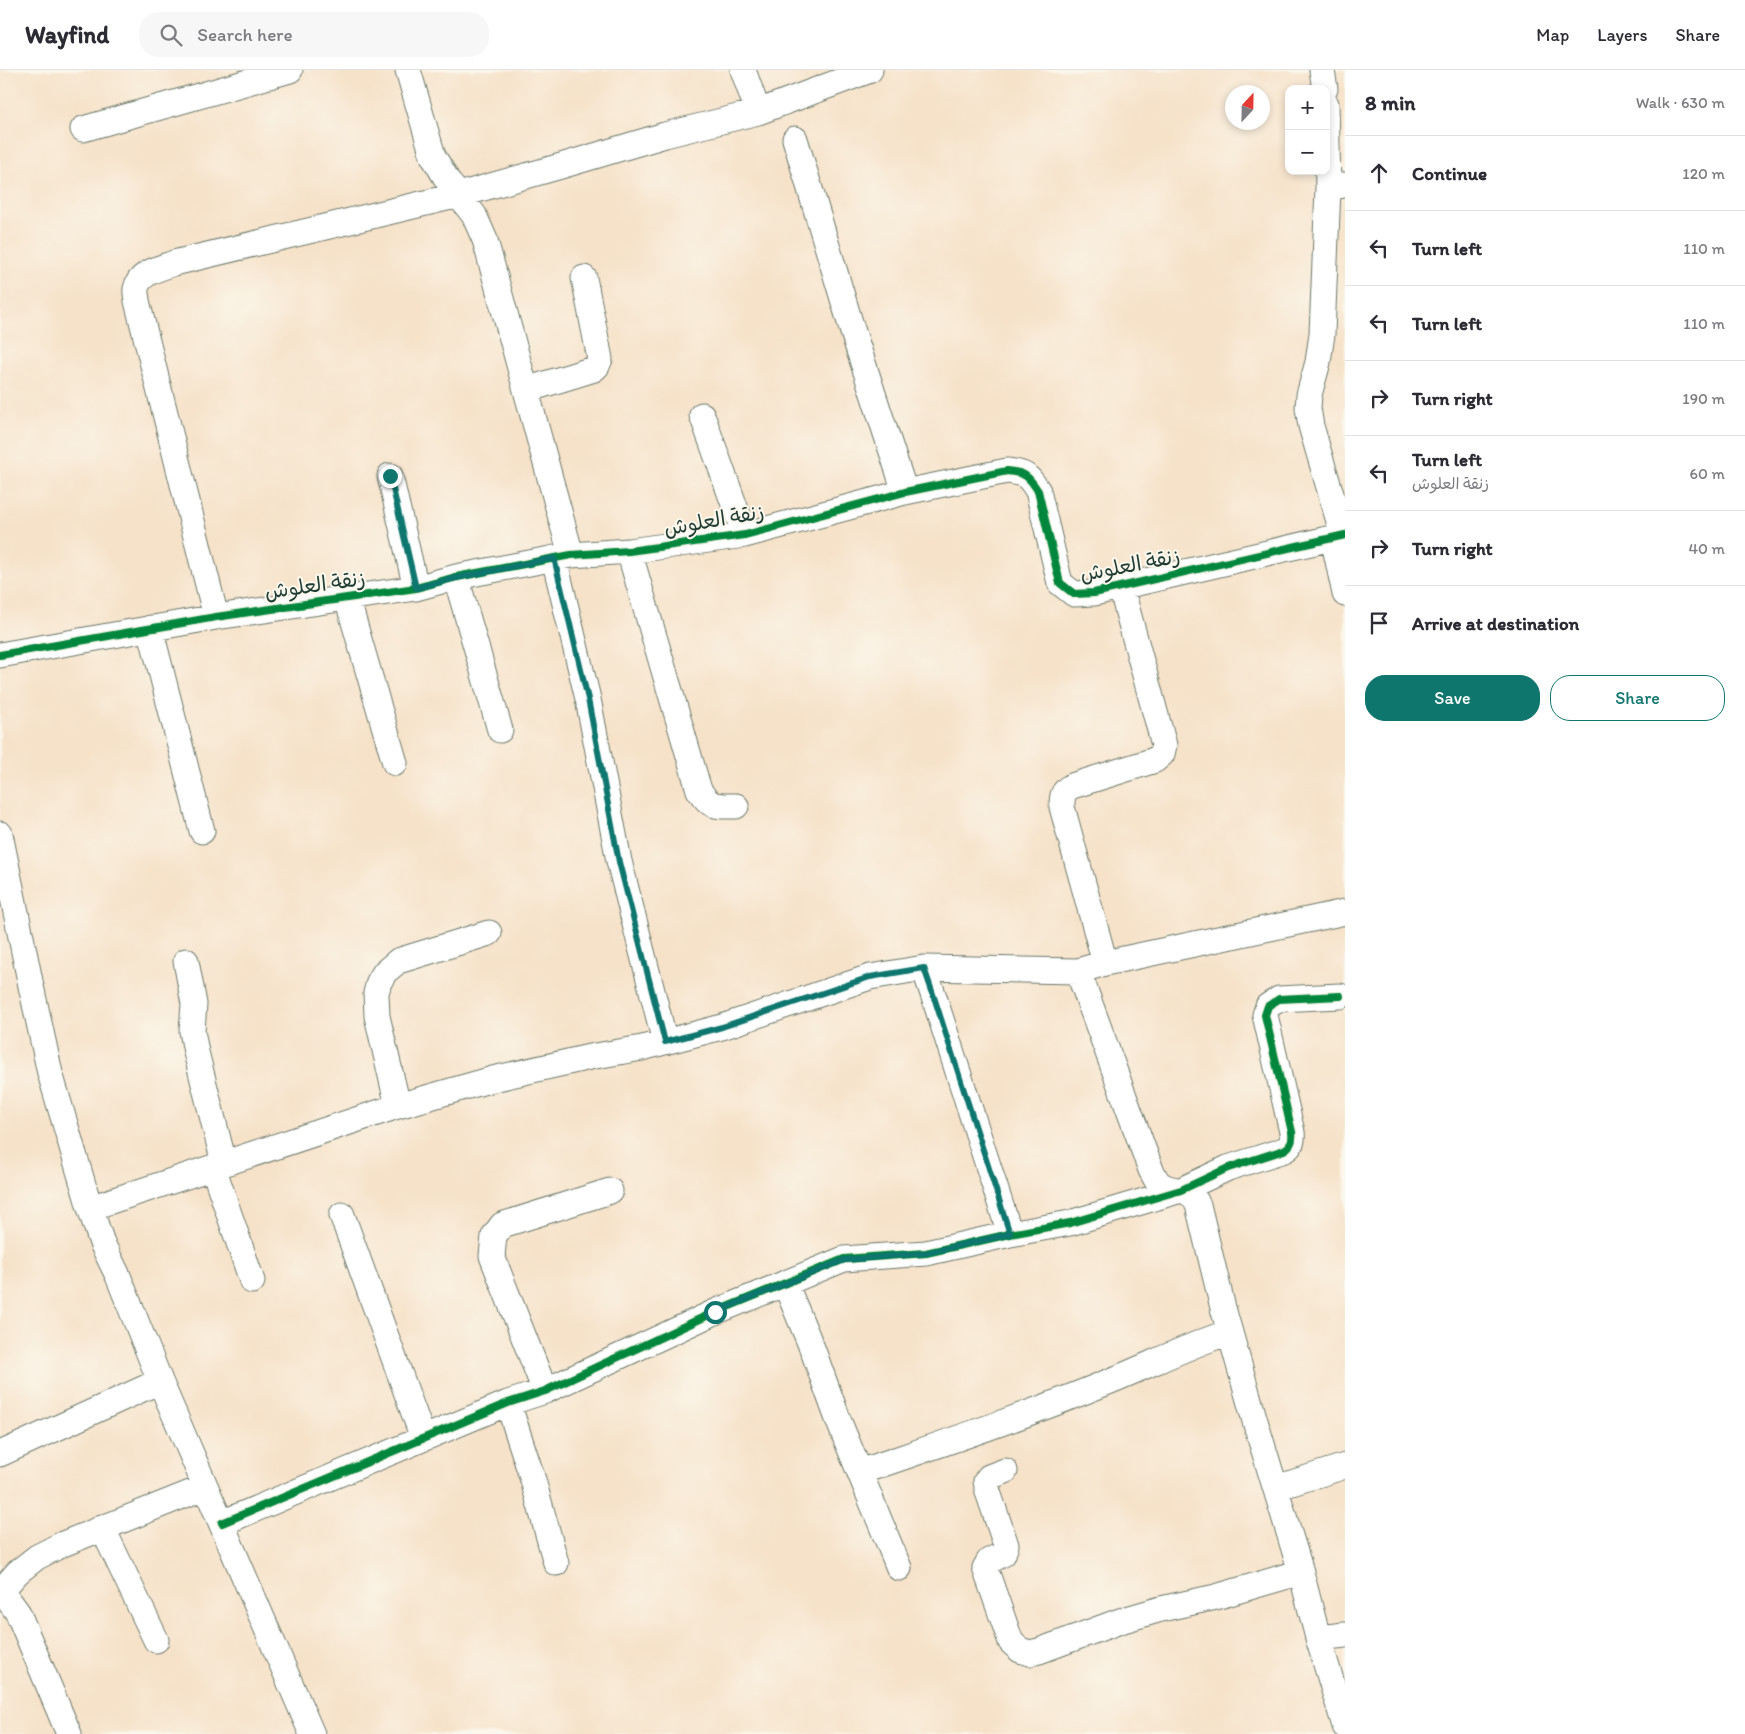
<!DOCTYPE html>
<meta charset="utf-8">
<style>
body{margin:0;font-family:Itim,"Playpen Sans Arabic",sans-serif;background:#f7f7f7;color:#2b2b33}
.controls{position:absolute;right:15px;top:15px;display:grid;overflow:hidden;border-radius:10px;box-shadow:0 2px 8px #0003}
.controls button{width:45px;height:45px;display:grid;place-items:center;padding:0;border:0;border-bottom:1px solid #e1e1e2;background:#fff;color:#2b2b33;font:25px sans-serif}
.compass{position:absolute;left:1225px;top:15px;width:45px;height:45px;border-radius:50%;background:#fff;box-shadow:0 2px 8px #0003;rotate:22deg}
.stop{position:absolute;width:15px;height:15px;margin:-11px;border:4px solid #0f766e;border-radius:50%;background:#fff}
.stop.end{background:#0f766e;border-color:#fff;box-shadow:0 1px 5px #0008}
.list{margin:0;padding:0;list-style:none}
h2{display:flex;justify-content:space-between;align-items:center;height:65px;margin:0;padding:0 20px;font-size:21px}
h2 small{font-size:16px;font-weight:400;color:#7c7c81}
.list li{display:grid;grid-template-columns:32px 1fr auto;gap:15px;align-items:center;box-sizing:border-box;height:75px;padding:0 20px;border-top:1px solid #e1e1e2}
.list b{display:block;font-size:19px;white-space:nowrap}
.list p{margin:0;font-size:16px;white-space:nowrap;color:#7c7c81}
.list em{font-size:16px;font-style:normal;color:#7c7c81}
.actions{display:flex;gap:10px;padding:15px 20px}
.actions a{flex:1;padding:11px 0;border:1px solid #0f766e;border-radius:20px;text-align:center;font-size:18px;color:#0f766e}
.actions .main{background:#0f766e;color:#fff}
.icon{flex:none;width:28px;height:28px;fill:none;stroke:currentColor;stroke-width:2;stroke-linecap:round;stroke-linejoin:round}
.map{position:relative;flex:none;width:1345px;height:1664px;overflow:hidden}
header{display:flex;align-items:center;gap:30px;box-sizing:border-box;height:70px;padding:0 25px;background:#fff;border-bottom:1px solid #e1e1e2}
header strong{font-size:24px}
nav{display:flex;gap:28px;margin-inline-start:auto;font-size:18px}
.search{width:350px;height:45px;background:#f7f7f7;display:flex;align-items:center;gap:12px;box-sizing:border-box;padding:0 18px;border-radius:20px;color:#7c7c81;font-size:19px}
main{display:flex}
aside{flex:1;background:#fff}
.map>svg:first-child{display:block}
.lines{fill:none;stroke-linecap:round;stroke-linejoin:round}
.minor-casing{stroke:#6a7768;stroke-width:27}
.minor{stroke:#fff;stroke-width:25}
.cycleway-casing{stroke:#fbf7ec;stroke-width:11}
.cycleway{stroke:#00873e;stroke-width:8}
.route{stroke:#0f766e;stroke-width:6}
.labels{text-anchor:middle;stroke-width:4;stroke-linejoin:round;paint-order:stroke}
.street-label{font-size:21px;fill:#1f3d34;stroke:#fbf7ec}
</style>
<header>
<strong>Wayfind</strong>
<div class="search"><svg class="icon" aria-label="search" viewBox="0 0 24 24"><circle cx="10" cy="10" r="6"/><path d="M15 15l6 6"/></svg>Search here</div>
<nav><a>Map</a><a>Layers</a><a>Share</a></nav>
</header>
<main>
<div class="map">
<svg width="1345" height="1664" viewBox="0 0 1345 1664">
<rect width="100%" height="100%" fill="#fbf7ec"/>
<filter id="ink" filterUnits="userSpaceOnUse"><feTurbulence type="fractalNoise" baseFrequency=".02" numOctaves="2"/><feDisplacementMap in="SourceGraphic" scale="10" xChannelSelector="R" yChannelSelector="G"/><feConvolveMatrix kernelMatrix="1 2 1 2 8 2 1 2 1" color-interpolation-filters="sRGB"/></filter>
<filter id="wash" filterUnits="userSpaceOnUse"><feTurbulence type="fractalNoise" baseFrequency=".0096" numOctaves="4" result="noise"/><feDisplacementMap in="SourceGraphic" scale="20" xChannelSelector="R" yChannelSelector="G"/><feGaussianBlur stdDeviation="1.12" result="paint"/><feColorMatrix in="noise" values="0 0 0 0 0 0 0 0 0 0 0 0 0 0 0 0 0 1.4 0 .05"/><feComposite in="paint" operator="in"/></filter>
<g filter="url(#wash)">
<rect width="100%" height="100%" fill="#f6e2c9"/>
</g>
<g filter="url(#ink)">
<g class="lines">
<defs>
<path id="minor" d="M 408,0 L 433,86 L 449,113 L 474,145 L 485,170 L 571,485
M 743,0 L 758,42
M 1322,0 L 1325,19
M 1326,34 L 1328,118 L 1344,115
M 83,59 L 290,0
M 795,69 L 852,259 L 905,422
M 1328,118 L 1322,264 L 1318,292 L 1309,325 L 1308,338 L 1311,356 L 1343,465
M 526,320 L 594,299 L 597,296 L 600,289 L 584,208
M 702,345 L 745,465
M 390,406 L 416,518
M 1333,468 L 1345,524
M 629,481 L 699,720 C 711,738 715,736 736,736
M 554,488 L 588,629 L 619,791 L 665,972
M 456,507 L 500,660
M 347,528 L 395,693
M 216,547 L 137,231 C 137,227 135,222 136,219 C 139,202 161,198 174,193 L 459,125 L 561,96 L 665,65 L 758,42 L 870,0
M 150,558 L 202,761
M 0,585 L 216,547 L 416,518 L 456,507 L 571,485 L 629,481 L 745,465 L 905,422 L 1007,401 C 1025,403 1028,405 1038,421 L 1060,513 L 1074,524 L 1094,523 L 1345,465
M 0,764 L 31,916 L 50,1003 L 90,1138 L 102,1173 L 118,1206 L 160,1311 L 312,1664
M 186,891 L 194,934 L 192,961 L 196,982 L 224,1093
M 1105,893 L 1062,737 C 1062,727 1062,721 1072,716 L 1155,690 L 1162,684 L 1164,675 L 1121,517
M 924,898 L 934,927 L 1010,1164
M 1078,901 L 1151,1100 C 1154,1105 1156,1111 1160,1114 C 1175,1125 1188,1113 1198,1135 L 1223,1238 L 1255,1351 L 1301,1502 L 1318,1568 L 1345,1656
M 398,1036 L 377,946 L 376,923 L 379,912 L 385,902 L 398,891 L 489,863
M 213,1097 L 252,1211
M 90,1138 L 398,1036 L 493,1009 L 590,987 L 642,978 L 722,957 L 870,907 L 924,898 L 1078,901 L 1105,893 L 1345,842
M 342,1145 L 423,1368
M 785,1213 L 812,1278 L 839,1352 L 899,1498
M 545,1321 L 492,1186 L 494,1166 L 502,1155 L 610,1121
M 508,1333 L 533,1410 L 556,1493
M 0,1384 L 160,1311
M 1005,1401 L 989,1407 L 986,1411 L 988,1422 L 1006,1475 L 1003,1484 L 989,1491 L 985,1498 L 1011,1572 L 1020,1580 L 1030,1583 L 1039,1581 L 1120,1551 L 1161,1539 L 1216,1527 L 1301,1502
M 860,1402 C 941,1374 1023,1347 1103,1314 C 1146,1297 1186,1276 1230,1262
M 1276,1418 L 1345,1396
M 222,1453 L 508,1333 L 545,1321 L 715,1242 L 844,1189 L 926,1183 L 1010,1164 L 1070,1153 L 1181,1120 L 1228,1098 L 1284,1080 C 1292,1076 1293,1070 1292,1062 L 1265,945 L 1268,936 L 1279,929 L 1340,926
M 102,1457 L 156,1570
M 2,1521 L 18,1543 L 69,1664
M 0,1522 L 18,1502 L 37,1487 L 63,1474 L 205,1417
M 1318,1568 L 1345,1565"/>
</defs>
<use href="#minor" class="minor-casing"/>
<use href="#minor" class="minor"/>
<defs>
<path id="cycleway" d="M 0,585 L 216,547 L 416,518 L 456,507 L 571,485 L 629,481 L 745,465 L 905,422 L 1007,401 C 1025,403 1028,405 1038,421 L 1060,513 L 1074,524 L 1094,523 L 1345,465
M 222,1453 L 508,1333 L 545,1321 L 715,1242 L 844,1189 L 926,1183 L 1010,1164 L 1070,1153 L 1181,1120 L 1228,1098 L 1284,1080 C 1292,1076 1293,1070 1292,1062 L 1265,945 L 1268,936 L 1279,929 L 1340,926"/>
</defs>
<use href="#cycleway" class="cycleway-casing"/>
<use href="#cycleway" class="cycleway"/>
</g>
</g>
<g class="lines" filter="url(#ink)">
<path class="route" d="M 390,406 L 416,518 L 456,508 L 554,488 L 588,629 L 619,792 L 665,972 L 722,957 L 870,907 L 924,898 L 934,927 L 1010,1164 L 926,1183 L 844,1190 L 715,1242"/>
</g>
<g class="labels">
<g class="street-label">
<text transform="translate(714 450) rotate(-10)" y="7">زنقة العلوش</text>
<text transform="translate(1130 495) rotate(-11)" y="7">زنقة العلوش</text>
<text transform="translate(315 515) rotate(-8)" y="7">زنقة العلوش</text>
</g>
</g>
</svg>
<div class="controls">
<button>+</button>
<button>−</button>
</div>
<svg class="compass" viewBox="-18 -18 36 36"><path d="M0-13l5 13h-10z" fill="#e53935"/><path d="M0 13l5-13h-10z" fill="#7c7c81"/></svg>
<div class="stop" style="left:715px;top:1242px"></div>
<div class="stop end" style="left:390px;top:406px"></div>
</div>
<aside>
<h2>8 min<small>Walk · 630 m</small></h2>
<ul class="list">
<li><svg class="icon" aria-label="ahead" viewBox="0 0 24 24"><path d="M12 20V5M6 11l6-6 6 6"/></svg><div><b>Continue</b></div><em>120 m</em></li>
<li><svg class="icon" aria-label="left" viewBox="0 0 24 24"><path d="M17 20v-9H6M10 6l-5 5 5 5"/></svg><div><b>Turn left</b></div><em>110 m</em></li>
<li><svg class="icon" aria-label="left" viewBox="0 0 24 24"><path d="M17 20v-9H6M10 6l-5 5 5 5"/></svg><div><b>Turn left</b></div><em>110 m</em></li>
<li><svg class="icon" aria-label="right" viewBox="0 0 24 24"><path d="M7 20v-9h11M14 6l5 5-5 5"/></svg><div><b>Turn right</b></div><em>190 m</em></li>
<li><svg class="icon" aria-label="left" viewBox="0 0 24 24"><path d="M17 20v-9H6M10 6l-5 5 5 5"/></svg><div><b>Turn left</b><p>زنقة العلوش</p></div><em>60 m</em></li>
<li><svg class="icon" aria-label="right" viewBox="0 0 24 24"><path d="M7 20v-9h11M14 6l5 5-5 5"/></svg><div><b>Turn right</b></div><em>40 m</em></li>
<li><svg class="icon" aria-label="arrive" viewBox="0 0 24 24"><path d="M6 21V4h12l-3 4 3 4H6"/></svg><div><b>Arrive at destination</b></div></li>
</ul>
<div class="actions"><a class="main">Save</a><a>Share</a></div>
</aside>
</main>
